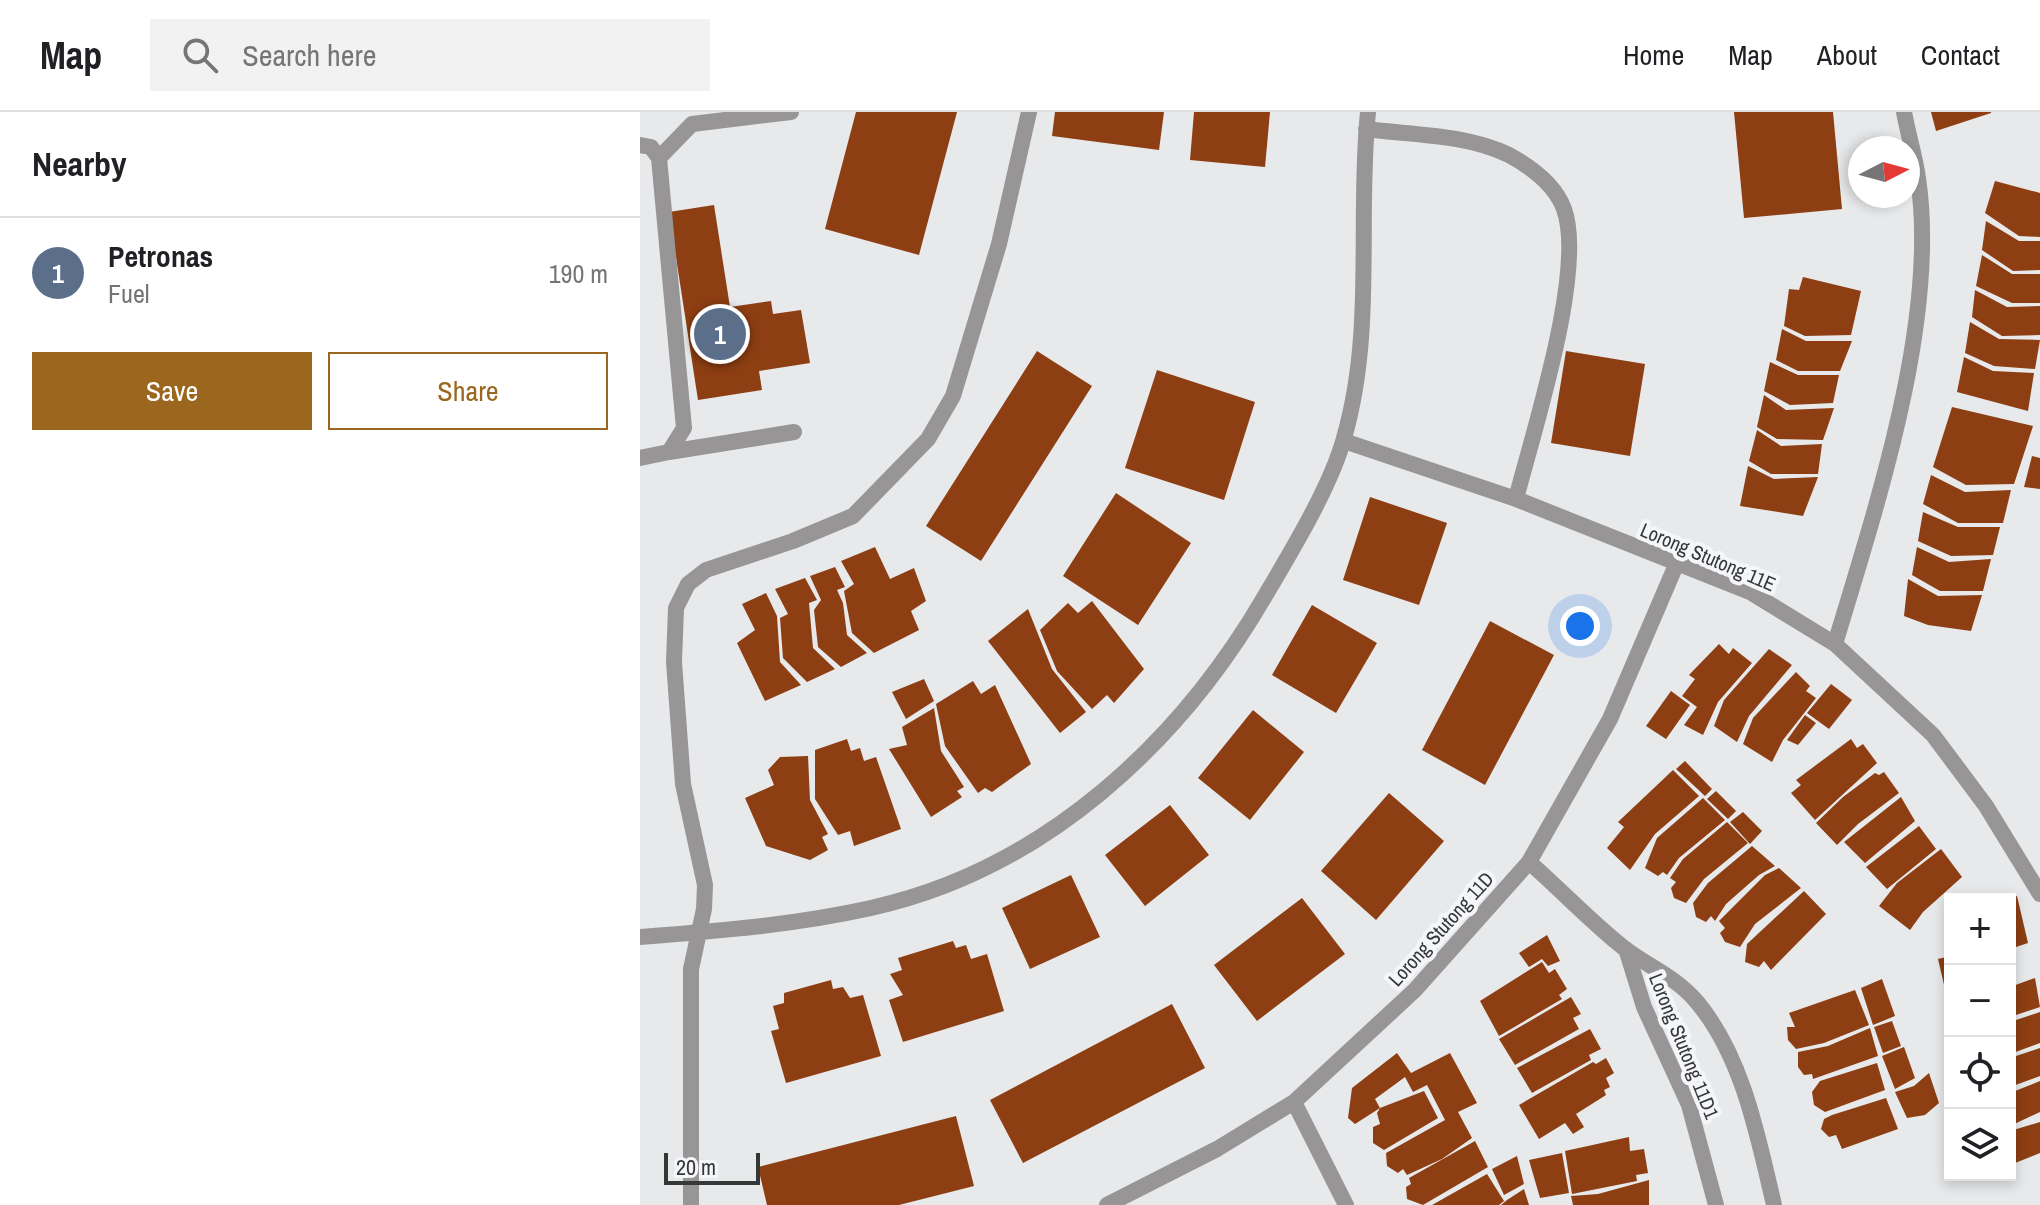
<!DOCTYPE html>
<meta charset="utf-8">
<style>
body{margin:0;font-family:"Archivo Narrow",sans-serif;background:#f2f2f2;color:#202124}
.controls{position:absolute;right:24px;bottom:24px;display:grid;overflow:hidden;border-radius:0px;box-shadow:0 4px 12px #0003}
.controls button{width:72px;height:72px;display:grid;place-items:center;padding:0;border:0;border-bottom:2px solid #e0e0e0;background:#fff;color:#202124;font:40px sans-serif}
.compass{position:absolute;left:1208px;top:24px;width:72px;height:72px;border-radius:50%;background:#fff;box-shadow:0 4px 12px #0003;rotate:84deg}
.scale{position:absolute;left:24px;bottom:20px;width:96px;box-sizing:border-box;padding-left:8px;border:4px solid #363737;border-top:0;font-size:22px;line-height:28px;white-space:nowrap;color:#363737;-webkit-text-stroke:6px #f5f6f9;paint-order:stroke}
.you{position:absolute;left:940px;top:514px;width:28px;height:28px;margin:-20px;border:6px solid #fff;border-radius:50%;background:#1a73e8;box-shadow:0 0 0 12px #1a73e833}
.badge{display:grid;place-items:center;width:52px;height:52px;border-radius:50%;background:#9b661d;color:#fff;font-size:26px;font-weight:700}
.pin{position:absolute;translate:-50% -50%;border:4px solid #fff;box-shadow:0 2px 8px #0006}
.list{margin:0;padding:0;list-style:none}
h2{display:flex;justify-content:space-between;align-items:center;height:104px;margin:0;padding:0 32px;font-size:34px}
h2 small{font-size:26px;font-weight:400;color:#757577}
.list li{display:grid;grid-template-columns:52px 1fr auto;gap:24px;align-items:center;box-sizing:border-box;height:112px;padding:0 32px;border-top:2px solid #e0e0e0}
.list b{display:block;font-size:30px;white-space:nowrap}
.list p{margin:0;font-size:26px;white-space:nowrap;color:#757577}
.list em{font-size:26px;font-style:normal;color:#757577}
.actions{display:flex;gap:16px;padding:24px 32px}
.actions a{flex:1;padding:18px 0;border:2px solid #9b661d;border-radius:0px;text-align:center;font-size:28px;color:#9b661d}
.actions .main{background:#9b661d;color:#fff}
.icon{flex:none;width:44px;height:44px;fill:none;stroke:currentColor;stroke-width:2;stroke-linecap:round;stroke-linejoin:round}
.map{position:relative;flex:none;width:1400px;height:1093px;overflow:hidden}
header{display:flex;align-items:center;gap:48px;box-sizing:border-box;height:112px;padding:0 40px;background:#fff;border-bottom:2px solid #e0e0e0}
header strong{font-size:38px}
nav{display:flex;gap:44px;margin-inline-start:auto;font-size:28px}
.search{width:560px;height:72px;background:#f2f2f2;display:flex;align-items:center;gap:20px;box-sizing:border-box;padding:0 28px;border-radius:0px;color:#757577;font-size:30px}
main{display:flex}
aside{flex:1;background:#fff}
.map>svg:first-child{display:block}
.building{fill:#8d3e12}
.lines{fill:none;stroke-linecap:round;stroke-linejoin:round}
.lane{stroke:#979595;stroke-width:16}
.street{stroke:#979595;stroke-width:16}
.labels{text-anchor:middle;stroke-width:8;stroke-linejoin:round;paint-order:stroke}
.street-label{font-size:20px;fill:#363737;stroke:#f5f6f9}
</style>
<header>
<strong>Map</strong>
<div class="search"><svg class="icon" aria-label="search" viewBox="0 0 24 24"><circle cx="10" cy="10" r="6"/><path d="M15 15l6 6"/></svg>Search here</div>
<nav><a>Home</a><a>Map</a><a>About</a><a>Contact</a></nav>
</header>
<main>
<aside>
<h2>Nearby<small></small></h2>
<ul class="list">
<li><span class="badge" style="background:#5c6f8a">1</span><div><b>Petronas</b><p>Fuel</p></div><em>190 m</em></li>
</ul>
<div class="actions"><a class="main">Save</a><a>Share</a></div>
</aside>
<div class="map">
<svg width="1400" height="1093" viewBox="0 0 1400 1093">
<rect width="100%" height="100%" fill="#e7e9eb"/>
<path class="building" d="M 216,0 L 317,0 L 279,143 L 185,117 Z
M 415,0 L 524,0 L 519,38 L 412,24 Z
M 554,0 L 630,0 L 625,55 L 550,48 Z
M 1094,0 L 1193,0 L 1202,97 L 1104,106 Z
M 1291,0 L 1351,0 L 1351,1 L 1296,19 Z
M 1355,69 L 1400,81 L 1400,125 L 1379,124 L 1345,101 Z
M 74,93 L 90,195 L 131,189 L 133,202 L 161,198 L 170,251 L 119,259 L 122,278 L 58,288 L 29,100 Z
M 1346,109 L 1379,129 L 1400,129 L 1400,158 L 1373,159 L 1342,138 Z
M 1342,143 L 1372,162 L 1400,162 L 1400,191 L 1372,191 L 1336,174 Z
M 1163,165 L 1221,179 L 1211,223 L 1165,224 L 1144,214 L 1149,177 L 1159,178 Z
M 1335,178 L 1367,195 L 1400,194 L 1400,223 L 1362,224 L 1332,205 Z
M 1330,210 L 1359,227 L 1400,228 L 1395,257 L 1354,254 L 1325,241 Z
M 1142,217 L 1166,229 L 1212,229 L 1200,259 L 1158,259 L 1136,248 Z
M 397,239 L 452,274 L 341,449 L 286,414 Z
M 926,239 L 1005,252 L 990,344 L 911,331 Z
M 1324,245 L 1353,259 L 1394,261 L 1388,299 L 1317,280 Z
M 1130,250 L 1158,263 L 1199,263 L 1193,291 L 1150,293 L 1124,279 Z
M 517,258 L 615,290 L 584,388 L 485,356 Z
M 1124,283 L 1146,298 L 1194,296 L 1183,328 L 1137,327 L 1117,315 Z
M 1312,295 L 1393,314 L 1374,372 L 1326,373 L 1293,355 Z
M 1117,318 L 1141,334 L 1182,332 L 1178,362 L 1131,362 L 1109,349 Z
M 1392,344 L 1400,346 L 1400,377 L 1384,375 Z
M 1108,354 L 1134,367 L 1178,365 L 1163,404 L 1100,394 Z
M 1291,363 L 1325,380 L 1371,378 L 1363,411 L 1318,411 L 1283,392 Z
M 476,381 L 551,431 L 498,513 L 423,464 Z
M 730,385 L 807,411 L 779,493 L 703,468 Z
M 1283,400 L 1318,415 L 1360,415 L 1353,443 L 1311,444 L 1278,429 Z
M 235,435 L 250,467 L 274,456 L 286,489 L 271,499 L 279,518 L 234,541 L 212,521 L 204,479 L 214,472 L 201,449 Z
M 1277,435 L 1309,450 L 1351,447 L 1343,479 L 1300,479 L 1272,463 Z
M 195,455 L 205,475 L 197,478 L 203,491 L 207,523 L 227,541 L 201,555 L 178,535 L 174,498 L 181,488 L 170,464 Z
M 165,466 L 177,488 L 169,491 L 173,536 L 195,557 L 167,570 L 143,546 L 140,506 L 148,502 L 135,477 Z
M 1268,467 L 1298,484 L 1342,483 L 1331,519 L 1288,513 L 1264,504 Z
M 126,481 L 137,504 L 140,550 L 161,573 L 125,589 L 97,531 L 115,518 L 102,492 Z
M 452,489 L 504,557 L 474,591 L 467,583 L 452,597 L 417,559 L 400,518 L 428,491 L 438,501 Z
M 672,493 L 737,531 L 696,601 L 632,563 Z
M 388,497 L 412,557 L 446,600 L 420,621 L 348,529 Z
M 850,509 L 914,543 L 845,673 L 782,638 Z
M 1079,532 L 1089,542 L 1093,536 L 1112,551 L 1078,590 L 1063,623 L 1044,613 L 1057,595 L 1042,584 L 1055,567 L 1049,563 Z
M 1129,537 L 1152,553 L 1109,604 L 1097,630 L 1074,614 L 1084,588 Z
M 1156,560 L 1170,574 L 1166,579 L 1176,586 L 1143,628 L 1132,650 L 1103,632 L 1113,606 Z
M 284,567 L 294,589 L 266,607 L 252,580 Z
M 333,569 L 341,582 L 355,573 L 391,652 L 352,680 L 345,676 L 338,681 L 305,634 L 296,592 Z
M 1191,572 L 1212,588 L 1189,617 L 1167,601 Z
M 1031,579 L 1050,593 L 1026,627 L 1006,614 Z
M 294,596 L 301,639 L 324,675 L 317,679 L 322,685 L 291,705 L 249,637 L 267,633 L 262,615 Z
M 613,598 L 664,640 L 610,708 L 558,666 Z
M 1165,603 L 1176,611 L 1158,633 L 1147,628 Z
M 207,627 L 211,639 L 220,636 L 224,649 L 236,645 L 261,717 L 214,734 L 210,719 L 198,723 L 175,687 L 175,638 Z
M 1211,627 L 1217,636 L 1223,632 L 1237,651 L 1175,708 L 1151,681 L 1161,673 L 1156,668 Z
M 168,644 L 170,688 L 188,722 L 182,725 L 188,738 L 170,748 L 126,734 L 105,686 L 134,673 L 128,658 L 140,645 Z
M 1045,649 L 1072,677 L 1065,684 L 1036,657 Z
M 1033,658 L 1059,684 L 1015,722 L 990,758 L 967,736 L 984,715 L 978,710 Z
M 1244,660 L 1259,681 L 1218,712 L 1197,733 L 1176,711 L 1203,685 L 1235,661 L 1239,663 Z
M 1076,679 L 1096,699 L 1088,707 L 1067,687 Z
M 749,681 L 804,729 L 736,808 L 681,759 Z
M 1261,685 L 1275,709 L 1225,751 L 1204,730 Z
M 1063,686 L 1085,708 L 1039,746 L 1027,763 L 1023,760 L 1018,764 L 1005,756 L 1017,726 Z
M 530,693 L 569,743 L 505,794 L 465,743 Z
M 1103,700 L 1122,719 L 1110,732 L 1090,710 Z
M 1087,710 L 1108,731 L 1064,767 L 1046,791 L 1034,786 L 1031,776 L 1036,770 L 1030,766 L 1043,747 Z
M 1279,714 L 1296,737 L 1247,777 L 1226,755 Z
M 1112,734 L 1135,754 L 1119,763 L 1086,792 L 1075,809 L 1071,804 L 1066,810 L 1056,805 L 1053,791 L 1068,771 Z
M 1301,737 L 1322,765 L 1283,800 L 1270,818 L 1239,794 L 1257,771 Z
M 1139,756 L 1161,776 L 1115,812 L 1100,835 L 1085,830 L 1080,821 L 1085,816 L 1079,809 L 1125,763 Z
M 431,763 L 460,825 L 390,857 L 362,796 Z
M 1164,779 L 1186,802 L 1131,858 L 1124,849 L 1119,855 L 1105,850 L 1107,832 Z
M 1377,784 L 1388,831 L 1370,837 L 1370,787 Z
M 662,786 L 705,842 L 617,909 L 574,853 Z
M 907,823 L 920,849 L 908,854 L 902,847 L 889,855 L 879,841 Z
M 313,829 L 316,836 L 326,833 L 331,847 L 347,842 L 364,899 L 263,930 L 249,888 L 263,883 L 250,862 L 262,858 L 258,846 Z
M 1310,844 L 1310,894 L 1309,894 L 1298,847 Z
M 902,850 L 909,861 L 915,857 L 927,877 L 919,883 L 922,887 L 859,924 L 840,889 Z
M 1395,866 L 1400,895 L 1370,905 L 1370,875 Z
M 1242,867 L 1255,904 L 1233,913 L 1221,876 Z
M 191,868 L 193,877 L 203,875 L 210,886 L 223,883 L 241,944 L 146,971 L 131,919 L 139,917 L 133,894 L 144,891 L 144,881 Z
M 1215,878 L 1229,913 L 1184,931 L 1156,937 L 1148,928 L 1147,915 L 1155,915 L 1149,901 Z
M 931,885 L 941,902 L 933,906 L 939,917 L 875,953 L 859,927 Z
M 532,892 L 565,956 L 383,1051 L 350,988 Z
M 1400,900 L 1400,931 L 1370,942 L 1370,910 Z
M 1252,909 L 1261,934 L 1243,941 L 1234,915 Z
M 1230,916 L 1238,944 L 1173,967 L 1172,962 L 1164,963 L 1158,955 L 1158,940 L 1188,934 Z
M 950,917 L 961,937 L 949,943 L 951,948 L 892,981 L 877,956 Z
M 1264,935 L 1275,966 L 1255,977 L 1242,944 Z
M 1400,936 L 1400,964 L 1370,975 L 1370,946 Z
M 757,941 L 771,961 L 810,941 L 837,991 L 818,1000 L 832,1026 L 802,1047 L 767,1063 L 763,1057 L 758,1061 L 747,1054 L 746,1041 L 805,1008 L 787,973 L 773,980 L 765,965 L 735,987 L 740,996 L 784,979 L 798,1006 L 744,1038 L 733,1031 L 733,1015 L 740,1012 L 737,1001 L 740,996 L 715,1012 L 708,1006 L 712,976 Z
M 966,946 L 974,961 L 966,966 L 970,975 L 964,978 L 966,983 L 936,1002 L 944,1015 L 933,1022 L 925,1011 L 899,1027 L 879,993 L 953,950 L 956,952 Z
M 1237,951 L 1245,978 L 1185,1000 L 1174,993 L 1172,980 L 1180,969 Z
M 1289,961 L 1299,991 L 1285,1003 L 1267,1006 L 1255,980 L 1274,974 Z
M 1400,969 L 1400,1000 L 1370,1014 L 1370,981 Z
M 1246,986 L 1258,1017 L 1202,1037 L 1196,1023 L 1189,1025 L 1181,1017 L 1184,1007 L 1192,1003 Z
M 316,1004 L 334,1074 L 259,1093 L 127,1093 L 118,1055 Z
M 1400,1010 L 1400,1041 L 1370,1053 L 1370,1019 Z
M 989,1025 L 990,1039 L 1004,1037 L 1008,1061 L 996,1063 L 997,1069 L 932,1082 L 925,1039 Z
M 835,1029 L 848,1055 L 783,1093 L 767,1087 L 766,1075 L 771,1072 L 769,1066 Z
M 922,1041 L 929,1081 L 900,1086 L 889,1048 Z
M 877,1044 L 884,1072 L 864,1083 L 852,1057 Z
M 847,1062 L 864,1089 L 859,1093 L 792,1093 Z
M 1009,1068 L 1009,1093 L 933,1093 L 931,1084 L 958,1082 Z
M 884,1077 L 889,1093 L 861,1093 L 867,1088 Z"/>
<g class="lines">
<path class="lane" d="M 0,33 L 11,35 L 19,46 L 44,316 L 29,340 L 0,346
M 19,46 L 52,12 L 151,0
M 29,340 L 154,320"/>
<path class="street" d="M 726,17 C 772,23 826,22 869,43 C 891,55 915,72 924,97 C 946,158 893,320 876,387
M 704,329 L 876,387 L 1110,480 L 1195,532 L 1293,623 L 1346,694 L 1400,782
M 1195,532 C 1236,395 1299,208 1278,66 C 1275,44 1268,22 1264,0
M 889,750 C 921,778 951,810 984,836 C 1009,855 1036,865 1057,890 C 1103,945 1118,1025 1134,1093
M 0,825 C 78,819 155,813 231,796 C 403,758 539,632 625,484 C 651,440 691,374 704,326 C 735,219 717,109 728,0
M 986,837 L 1004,895 L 1049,993 L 1076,1093
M 654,990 L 706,1093
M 51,1093 L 51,857 L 64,797 L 65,773 L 43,672 L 34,550 L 36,496 L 48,472 L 66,458 L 153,429 L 213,404 L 288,327 L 313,284 L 359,132 L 389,0
M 467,1093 L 577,1037 L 654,990 L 775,878 L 889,750 L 970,607 L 1036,453"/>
</g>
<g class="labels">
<g class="street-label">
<text transform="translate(1068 445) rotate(23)" y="7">Lorong Stutong 11E</text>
<text transform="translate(801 817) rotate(-48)" y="7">Lorong Stutong 11D</text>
<text transform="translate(1044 934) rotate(68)" y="7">Lorong Stutong 11D1</text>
</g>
</g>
</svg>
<div class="controls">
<button>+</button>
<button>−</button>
<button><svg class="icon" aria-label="locate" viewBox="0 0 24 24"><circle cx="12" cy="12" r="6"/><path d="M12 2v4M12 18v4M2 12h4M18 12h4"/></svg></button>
<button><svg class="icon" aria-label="layers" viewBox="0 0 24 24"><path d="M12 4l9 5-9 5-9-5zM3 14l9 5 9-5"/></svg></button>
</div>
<svg class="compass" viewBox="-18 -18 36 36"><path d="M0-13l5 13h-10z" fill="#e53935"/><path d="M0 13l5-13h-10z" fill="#757577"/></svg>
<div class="scale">20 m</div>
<div class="you"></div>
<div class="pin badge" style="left:80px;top:222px;background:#5c6f8a">1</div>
</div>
</main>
